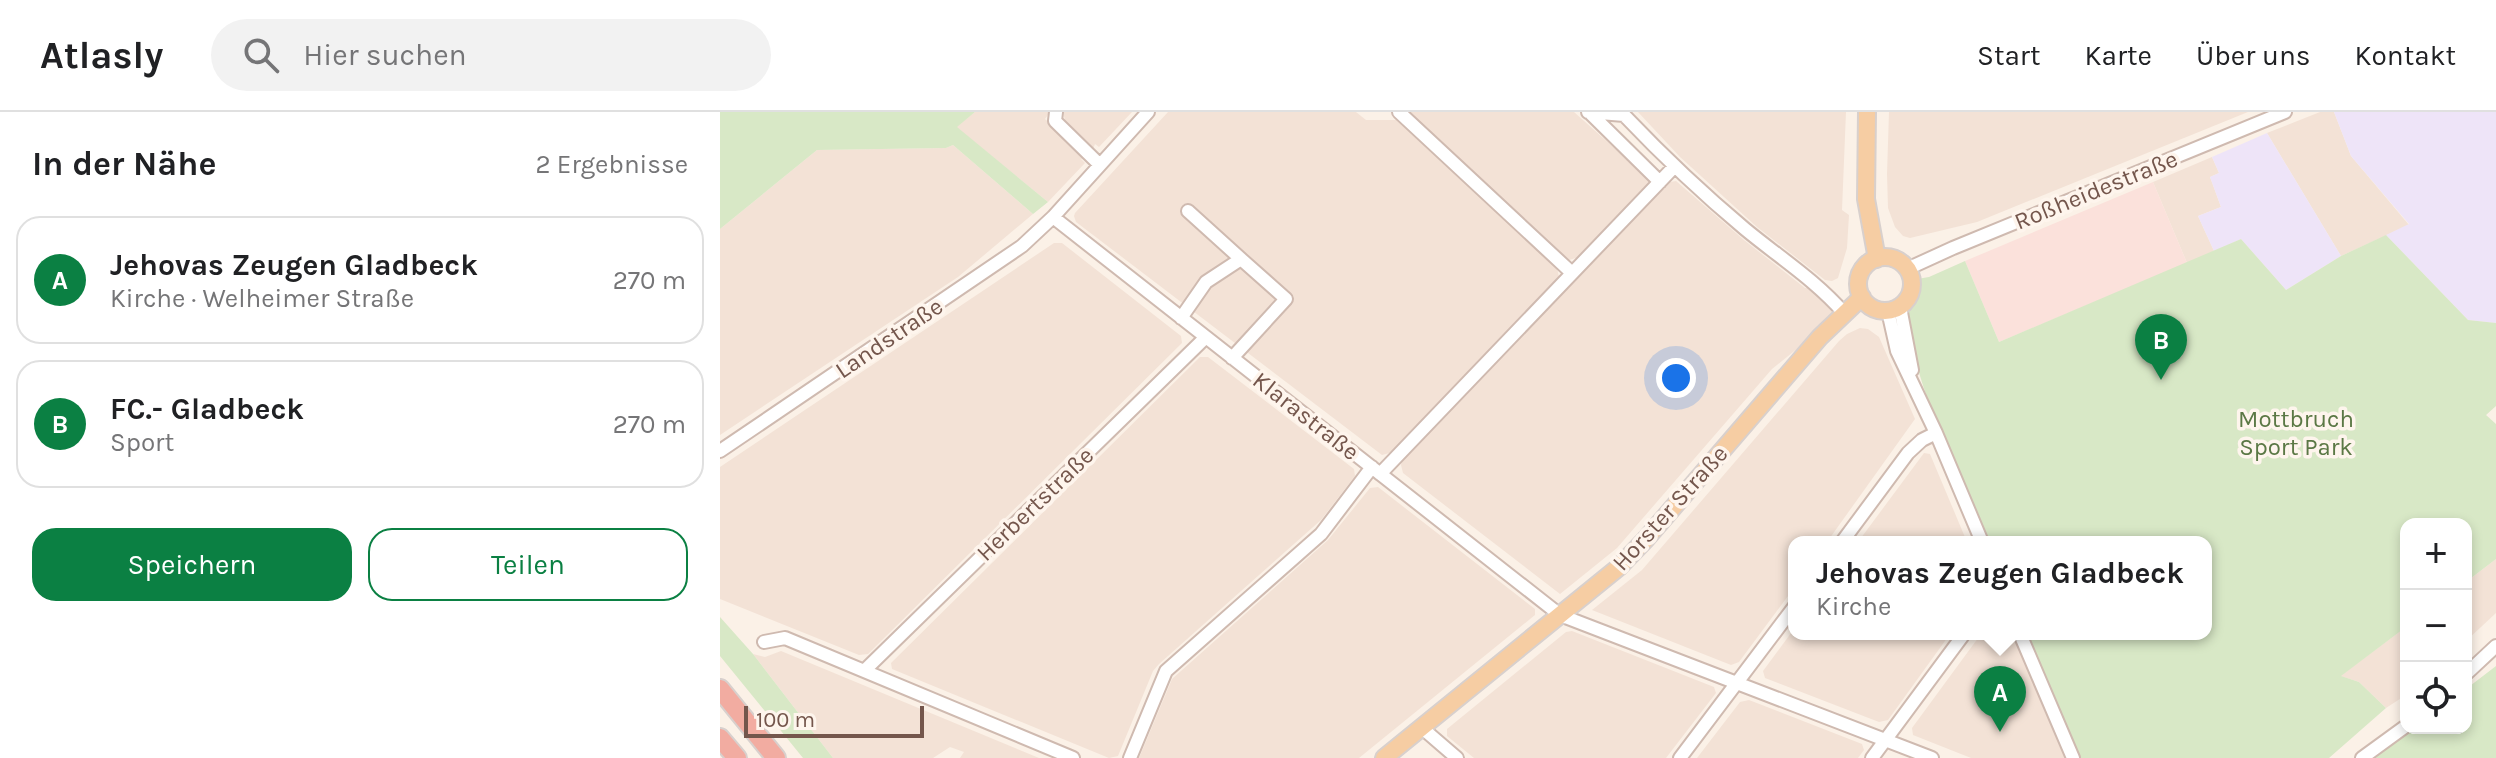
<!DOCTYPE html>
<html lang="de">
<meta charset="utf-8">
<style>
body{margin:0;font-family:Karla,sans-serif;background:#f2f2f2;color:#202124}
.controls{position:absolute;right:24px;bottom:24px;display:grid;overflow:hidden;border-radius:16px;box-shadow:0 4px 12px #0003}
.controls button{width:72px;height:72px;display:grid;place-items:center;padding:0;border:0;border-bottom:2px solid #e0e0e0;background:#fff;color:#202124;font:40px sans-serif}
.scale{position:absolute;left:24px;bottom:20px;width:180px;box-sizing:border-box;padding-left:8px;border:4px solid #74564c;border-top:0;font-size:22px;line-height:28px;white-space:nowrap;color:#74564c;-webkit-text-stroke:6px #fef5ed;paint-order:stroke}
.you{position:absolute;left:956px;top:266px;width:28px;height:28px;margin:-20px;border:6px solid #fff;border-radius:50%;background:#1a73e8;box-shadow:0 0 0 12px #1a73e833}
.badge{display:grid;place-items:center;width:52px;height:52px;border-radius:50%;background:#0b8043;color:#fff;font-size:26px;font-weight:700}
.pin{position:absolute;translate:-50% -66px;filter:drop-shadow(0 2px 4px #0008)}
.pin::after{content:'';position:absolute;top:42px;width:28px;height:24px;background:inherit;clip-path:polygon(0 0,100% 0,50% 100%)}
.popup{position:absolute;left:1068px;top:424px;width:424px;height:104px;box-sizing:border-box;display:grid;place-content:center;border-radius:16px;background:#fff;filter:drop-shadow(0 2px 6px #0005);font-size:26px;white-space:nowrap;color:#757577}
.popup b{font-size:30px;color:#202124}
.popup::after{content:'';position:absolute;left:50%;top:100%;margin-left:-16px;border:16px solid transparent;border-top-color:#fff}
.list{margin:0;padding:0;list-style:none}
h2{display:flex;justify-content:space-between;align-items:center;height:104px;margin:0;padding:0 32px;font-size:34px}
h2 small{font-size:26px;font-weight:400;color:#757577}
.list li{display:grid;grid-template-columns:52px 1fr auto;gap:24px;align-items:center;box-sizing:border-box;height:128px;margin:0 16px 16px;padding:0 16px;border:2px solid #e0e0e0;border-radius:24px}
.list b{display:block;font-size:30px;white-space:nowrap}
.list p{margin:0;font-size:26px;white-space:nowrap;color:#757577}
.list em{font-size:26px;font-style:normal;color:#757577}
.actions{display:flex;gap:16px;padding:24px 32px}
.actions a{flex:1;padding:18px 0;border:2px solid #0b8043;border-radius:24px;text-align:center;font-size:28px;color:#0b8043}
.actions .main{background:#0b8043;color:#fff}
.icon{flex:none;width:44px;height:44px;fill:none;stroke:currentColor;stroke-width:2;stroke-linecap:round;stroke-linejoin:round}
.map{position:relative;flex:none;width:1776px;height:646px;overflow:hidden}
header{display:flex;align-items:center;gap:48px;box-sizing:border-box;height:112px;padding:0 40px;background:#fff;border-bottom:2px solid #e0e0e0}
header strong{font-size:38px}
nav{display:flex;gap:44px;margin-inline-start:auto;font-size:28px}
.search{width:560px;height:72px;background:#f2f2f2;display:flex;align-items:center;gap:20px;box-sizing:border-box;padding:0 28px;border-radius:44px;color:#757577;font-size:30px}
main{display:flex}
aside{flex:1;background:#fff}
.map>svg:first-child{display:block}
.residential{fill:#f3e2d6}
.commercial{fill:#fbe1db}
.education{fill:#eee4f8}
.green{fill:#d8e8c6}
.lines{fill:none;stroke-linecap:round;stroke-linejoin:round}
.minor-casing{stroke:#cfbab0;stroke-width:16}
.major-casing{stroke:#d8d0cd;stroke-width:20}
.highway-casing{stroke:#d8d0cd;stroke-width:22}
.minor{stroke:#fff;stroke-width:12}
.major{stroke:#f6cda3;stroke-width:16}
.highway{stroke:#f2aca1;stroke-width:18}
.labels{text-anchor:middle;stroke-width:7;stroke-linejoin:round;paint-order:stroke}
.street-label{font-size:24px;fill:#74564c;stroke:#fef5ed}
.park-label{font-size:24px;fill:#5b7845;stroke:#fef5ed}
</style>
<header>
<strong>Atlasly</strong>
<div class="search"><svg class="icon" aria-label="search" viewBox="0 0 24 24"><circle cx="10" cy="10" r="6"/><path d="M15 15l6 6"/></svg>Hier suchen</div>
<nav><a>Start</a><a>Karte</a><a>Über uns</a><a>Kontakt</a></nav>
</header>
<main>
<aside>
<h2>In der Nähe<small>2 Ergebnisse</small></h2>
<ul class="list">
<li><span class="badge">A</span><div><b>Jehovas Zeugen Gladbeck</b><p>Kirche · Welheimer Straße</p></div><em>270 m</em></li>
<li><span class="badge">B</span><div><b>FC.- Gladbeck</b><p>Sport</p></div><em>270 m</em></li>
</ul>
<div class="actions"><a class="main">Speichern</a><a>Teilen</a></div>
</aside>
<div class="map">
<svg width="1776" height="646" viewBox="0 0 1776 646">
<rect width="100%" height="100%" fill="#fbf1e7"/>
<path class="residential" d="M 255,0 L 330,0 L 325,7 L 366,45 L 361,47 L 365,51 L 328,90 L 236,15 Z
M 343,0 L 412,0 L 379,35 L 375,32 L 373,37 L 346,12 Z
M 448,0 L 636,0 L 646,8 L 678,8 L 837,156 L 839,165 L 673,340 L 662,343 L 356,110 L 354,104 L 355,101 Z
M 689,0 L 854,0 L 929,67 L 928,74 L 859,145 L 849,148 Z
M 918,0 L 1126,0 L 1122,98 L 1129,103 L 1127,136 L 1118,166 L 1112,169 L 1105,168 L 1037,115 L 960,45 Z
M 1169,0 L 1528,0 L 1257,110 L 1190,126 L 1183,124 L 1175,115 L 1168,96 L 1167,62 Z
M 1600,0 L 1614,0 L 1631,44 L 1689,113 L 1621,144 L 1547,21 Z
M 233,33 L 313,102 L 238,165 L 0,323 L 0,117 L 97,38 L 226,36 Z
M 1492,45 L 1499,61 L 1490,65 L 1501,95 L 1478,104 L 1494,139 L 1467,151 L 1433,70 Z
M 956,69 L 1024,128 L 1085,176 L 1100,177 L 1121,201 L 1052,257 L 897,436 L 840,482 L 683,361 L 681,353 L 682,348 L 941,78 L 950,70 Z
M 334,131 L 342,131 L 461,224 L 462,231 L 148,542 L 139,543 L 0,487 L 0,355 Z
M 1140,216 L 1148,217 L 1159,225 L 1195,307 L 1107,430 L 1074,430 L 1074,476 L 1019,550 L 1011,553 L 872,498 L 922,458 L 1119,229 L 1127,222 Z
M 480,245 L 488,245 L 634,357 L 635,364 L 601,408 L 439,552 L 433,559 L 398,644 L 389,646 L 172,557 L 171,551 Z
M 1204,341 L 1210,342 L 1247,430 L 1138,430 Z
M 658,375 L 815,497 L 815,503 L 639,646 L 419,646 L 452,567 L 608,428 L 650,376 Z
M 1776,447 L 1776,501 L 1746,529 L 1746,470 Z
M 1686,515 L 1686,583 L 1666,596 L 1639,570 L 1620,564 Z
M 1074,517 L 1074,522 L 1230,522 L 1168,608 L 1159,610 L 1045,566 L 1043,559 Z
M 852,519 L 994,575 L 996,581 L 946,646 L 754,646 L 727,624 L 727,617 L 846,520 Z
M 1261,522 L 1294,522 L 1346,646 L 1251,646 L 1193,623 L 1192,616 Z
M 61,539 L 319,646 L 240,646 L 244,640 L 230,635 L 213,646 L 113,646 L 33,542 L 45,545 Z
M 1029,588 L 1142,632 L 1144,638 L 1138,646 L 977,646 L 1020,590 Z"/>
<path class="commercial" d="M 1433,70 L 1467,151 L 1279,230 L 1245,149 Z"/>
<path class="education" d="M 1614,0 L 1776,0 L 1776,211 L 1748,208 L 1666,123 L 1689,112 L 1631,44 Z
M 1547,21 L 1621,144 L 1566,178 L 1521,127 L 1494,139 L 1478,104 L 1501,95 L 1490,65 L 1499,61 L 1492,45 Z"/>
<path class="green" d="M 0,0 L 255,0 L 237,15 L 328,90 L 313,102 L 233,33 L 226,36 L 97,38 L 0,117 Z
M 1666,123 L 1748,208 L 1776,211 L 1776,294 L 1766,303 L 1776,312 L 1776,447 L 1746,470 L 1746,412 L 1686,412 L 1686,515 L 1621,564 L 1639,570 L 1666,596 L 1609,646 L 1355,646 L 1303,522 L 1486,522 L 1486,430 L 1265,430 C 1233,354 1199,280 1184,199 L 1195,186 L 1197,167 L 1209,165 L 1245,149 L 1279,230 L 1521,127 L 1566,178 L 1621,144 Z
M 0,505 L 33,542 L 113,646 L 83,646 L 0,544 Z
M 1776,554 L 1776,646 L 1646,646 L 1686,616 L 1746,616 L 1746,577 Z"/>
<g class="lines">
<defs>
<path id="minor" d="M 336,0 L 335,9 L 380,53
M 679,0 L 852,161
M 868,0 L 904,3 C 943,44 982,81 1025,117 C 1060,146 1094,167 1124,201
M 869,0 L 940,70
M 468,99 L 521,147
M 333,105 L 840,503 L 1212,646
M 1187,157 L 1233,136 L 1565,0
M 1180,195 L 1192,258
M 1168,199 L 1177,239 L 1216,321 L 1262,430
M 461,206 L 486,170 L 521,147 L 566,187 L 512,246
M 0,339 L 302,134 L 333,105 L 428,0
M 660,362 L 953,56
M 1122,430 L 1188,341 L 1202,328 L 1216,321
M 1300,522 L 1353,646
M 44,530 L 65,526 L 353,646
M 145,558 L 486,225
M 1746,562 L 1776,534
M 701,615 L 737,646
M 410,646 L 446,559 L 601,422 L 652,355
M 960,646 L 1074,495
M 1152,646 L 1244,522
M 1642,646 L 1686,614"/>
<path id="major" d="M 1147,0 L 1146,87 L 1157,147
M1138 172a27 27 0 1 1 54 0a27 27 0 1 1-54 0Z
M 664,646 L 899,455 L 926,427 L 1100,225 L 1142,185"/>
<path id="highway" d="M 0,577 L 56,646
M 0,626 L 17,646"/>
</defs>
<use href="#minor" class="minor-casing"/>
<use href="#major" class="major-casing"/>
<use href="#highway" class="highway-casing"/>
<use href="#minor" class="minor"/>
<use href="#major" class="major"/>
<use href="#highway" class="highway"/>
</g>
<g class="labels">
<g class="street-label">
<text transform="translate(1376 78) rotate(-22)" y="8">Roßheidestraße</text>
<text transform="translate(169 226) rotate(-34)" y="8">Landstraße</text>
<text transform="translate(586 304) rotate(38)" y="8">Klarastraße</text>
<text transform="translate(315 392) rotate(-44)" y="8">Herbertstraße</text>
<text transform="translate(950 396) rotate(-48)" y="8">Horster Straße</text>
</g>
<g class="park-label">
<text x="1576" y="315">Mottbruch<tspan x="1576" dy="28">Sport Park</tspan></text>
</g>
</g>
</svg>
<div class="controls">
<button>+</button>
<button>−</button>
<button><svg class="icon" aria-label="locate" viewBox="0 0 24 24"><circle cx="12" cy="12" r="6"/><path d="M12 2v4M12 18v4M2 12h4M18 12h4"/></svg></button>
</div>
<div class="scale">100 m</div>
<div class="you"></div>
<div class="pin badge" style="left:1280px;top:620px">A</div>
<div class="popup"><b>Jehovas Zeugen Gladbeck</b>Kirche</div>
<div class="pin badge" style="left:1441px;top:268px">B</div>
</div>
</main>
